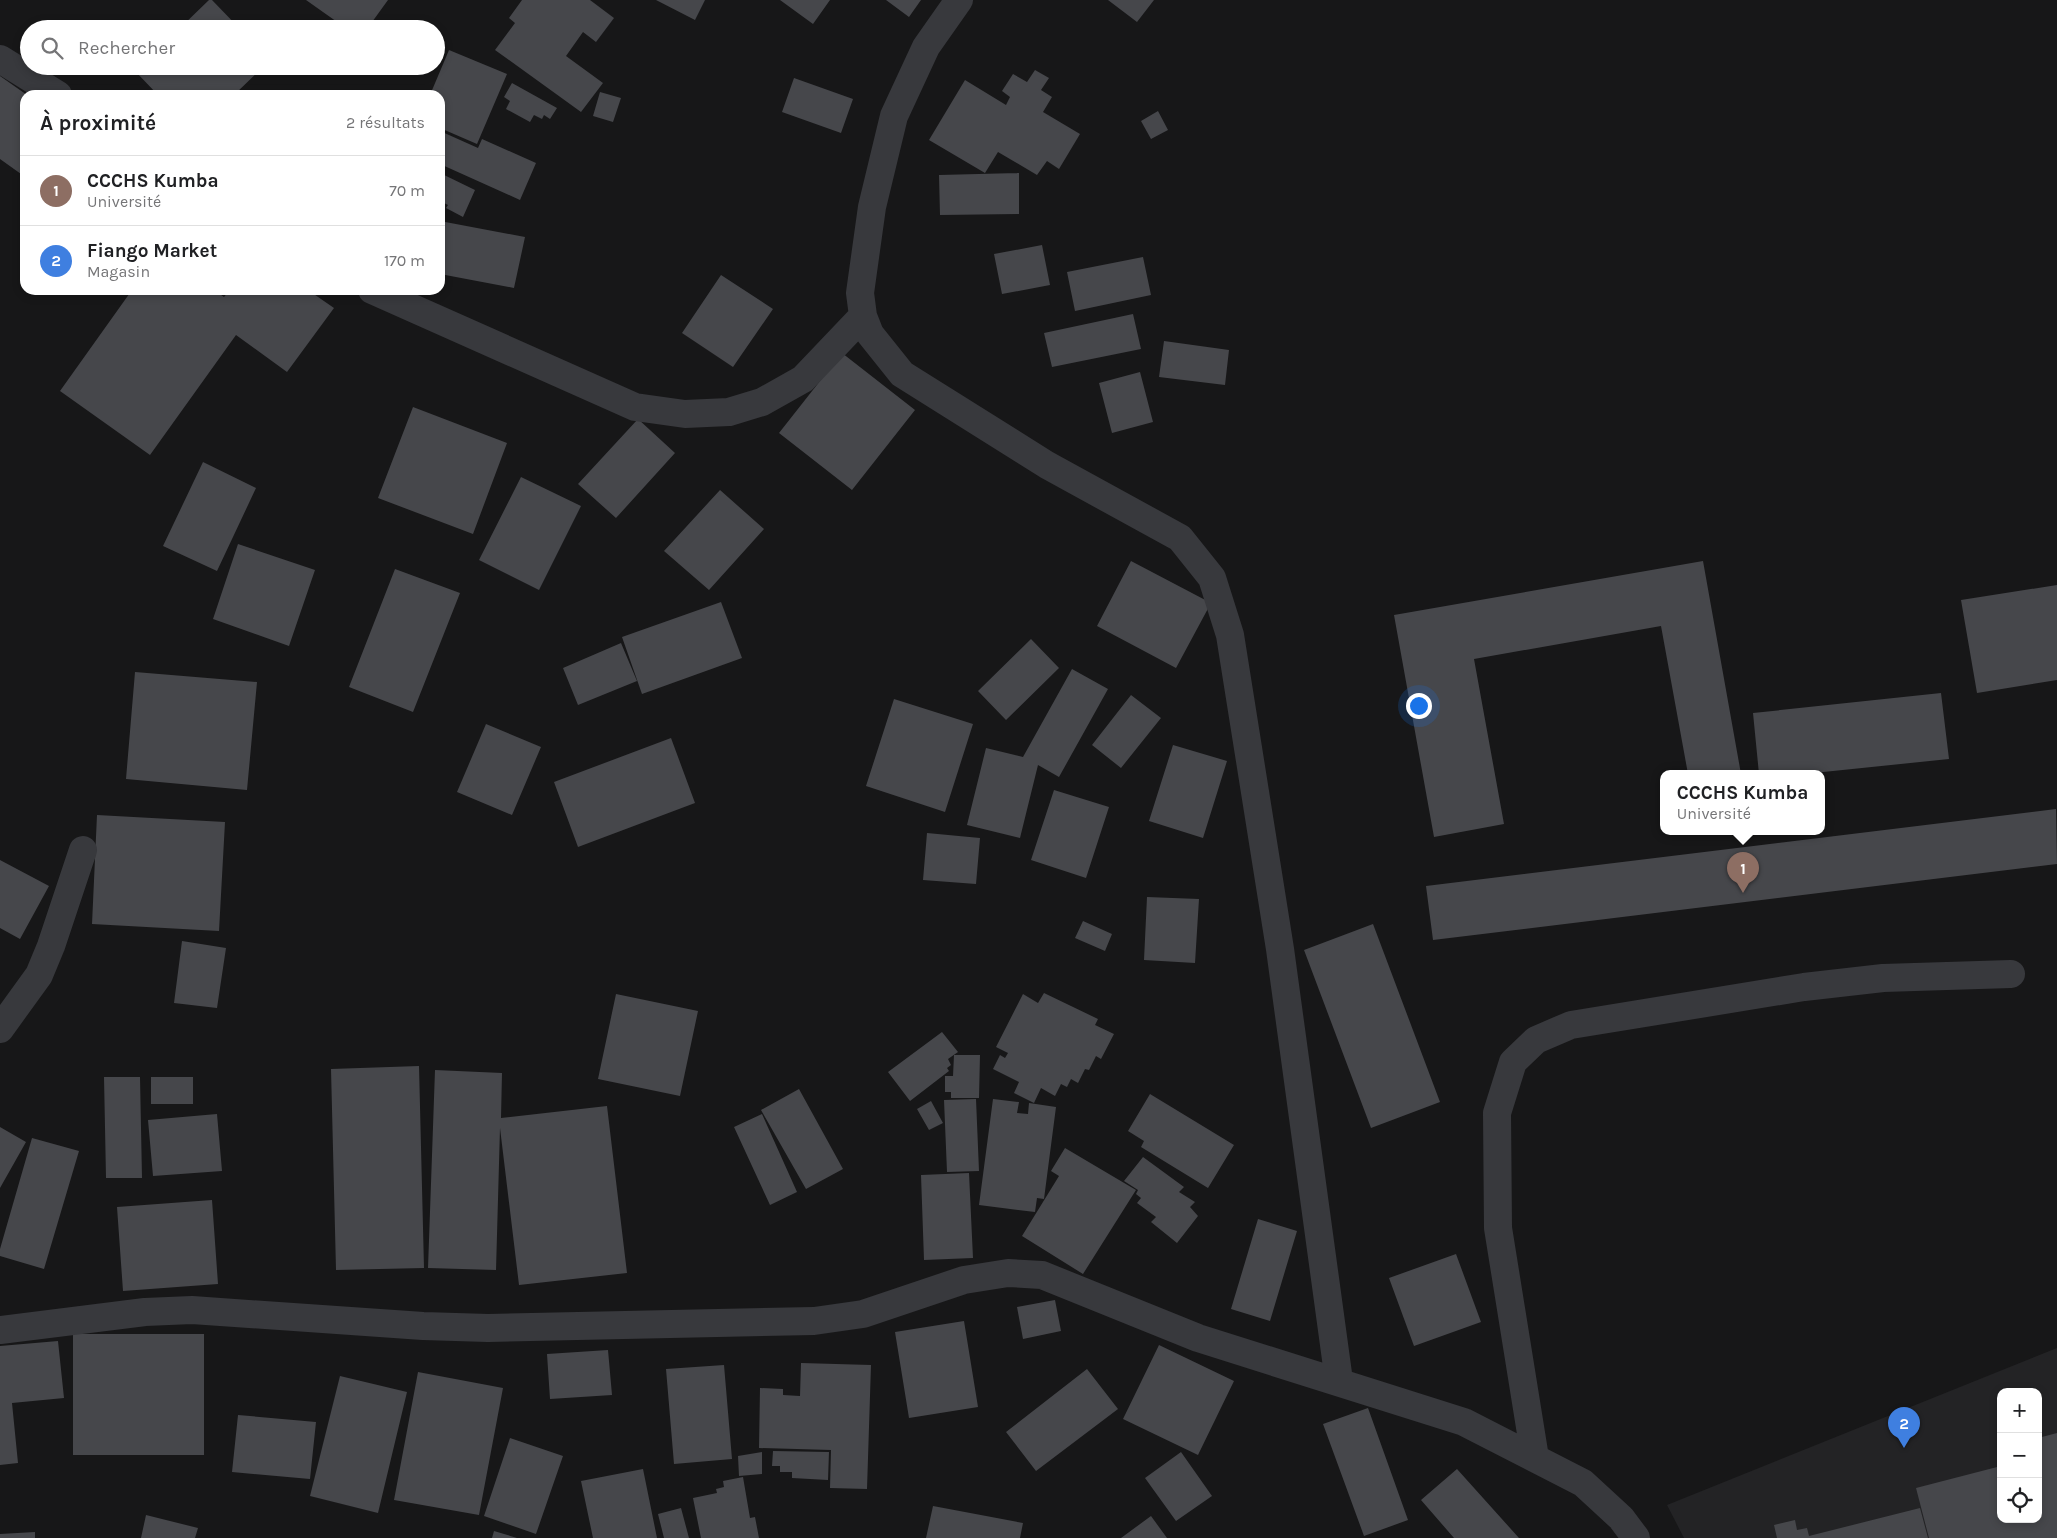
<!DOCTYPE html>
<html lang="fr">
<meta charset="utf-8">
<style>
body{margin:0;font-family:Karla,sans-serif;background:#f6f6f6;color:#202124}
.controls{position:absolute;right:15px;bottom:15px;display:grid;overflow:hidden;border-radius:10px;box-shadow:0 2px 8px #0003}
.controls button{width:45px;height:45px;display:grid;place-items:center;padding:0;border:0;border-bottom:1px solid #e0e0e0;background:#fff;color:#202124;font:25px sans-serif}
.you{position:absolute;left:1418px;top:705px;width:18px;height:18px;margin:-12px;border:4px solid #fff;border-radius:50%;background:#1a73e8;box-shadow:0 0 0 8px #1a73e833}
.badge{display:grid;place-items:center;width:32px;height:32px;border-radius:50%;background:#786232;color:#fff;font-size:16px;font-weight:700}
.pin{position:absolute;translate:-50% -41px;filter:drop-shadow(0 1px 2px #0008)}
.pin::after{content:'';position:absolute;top:26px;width:18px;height:15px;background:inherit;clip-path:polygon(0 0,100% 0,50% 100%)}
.popup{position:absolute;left:1660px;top:770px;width:165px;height:65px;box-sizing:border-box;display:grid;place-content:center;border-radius:10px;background:#fff;filter:drop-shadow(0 1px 4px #0005);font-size:16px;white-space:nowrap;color:#757577}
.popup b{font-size:19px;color:#202124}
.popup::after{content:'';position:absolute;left:50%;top:100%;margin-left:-10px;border:10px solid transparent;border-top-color:#fff}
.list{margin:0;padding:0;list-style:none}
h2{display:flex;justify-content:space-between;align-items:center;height:65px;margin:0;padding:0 20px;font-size:21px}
h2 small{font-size:16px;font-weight:400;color:#757577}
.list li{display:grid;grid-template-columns:32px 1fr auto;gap:15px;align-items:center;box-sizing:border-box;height:70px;padding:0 20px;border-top:1px solid #e0e0e0}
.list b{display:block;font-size:19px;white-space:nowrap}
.list p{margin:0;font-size:16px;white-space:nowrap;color:#757577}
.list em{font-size:16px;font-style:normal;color:#757577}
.icon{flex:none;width:28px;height:28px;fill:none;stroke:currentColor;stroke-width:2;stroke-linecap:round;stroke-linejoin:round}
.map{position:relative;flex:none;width:2057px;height:1538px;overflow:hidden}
.search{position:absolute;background:#fff;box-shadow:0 2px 8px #0003;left:20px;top:20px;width:425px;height:55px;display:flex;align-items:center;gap:12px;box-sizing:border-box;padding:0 18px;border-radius:28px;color:#757577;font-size:19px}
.panel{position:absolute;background:#fff;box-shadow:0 2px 8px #0003;left:20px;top:90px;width:425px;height:205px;border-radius:15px}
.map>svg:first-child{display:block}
.built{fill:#232325;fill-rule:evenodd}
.building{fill:#46474b}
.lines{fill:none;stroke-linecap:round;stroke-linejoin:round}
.street{stroke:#38393d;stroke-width:28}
</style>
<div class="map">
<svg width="2057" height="1538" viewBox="0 0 2057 1538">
<rect width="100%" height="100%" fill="#171718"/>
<path class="built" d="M 2057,1348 L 2057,1538 L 1684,1538 L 1667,1505 ZM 2001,1392 L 2038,1392 L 2038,1519 L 2001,1519 Z"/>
<path class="building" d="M 209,0 L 212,0 L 240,29 L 179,29 Z
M 306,0 L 388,0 L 367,29 L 347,29 Z
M 522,0 L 590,0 L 614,18 L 596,42 L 583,32 L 566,56 L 603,83 L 581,112 L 495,50 L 515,23 L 509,18 Z
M 656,0 L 705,0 L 695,20 Z
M 780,0 L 830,0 L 813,24 Z
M 886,0 L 921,0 L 909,17 Z
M 1108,0 L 1154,0 L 1137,22 Z
M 449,50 L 507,74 L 477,144 L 440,128 L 440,95 L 430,95 Z
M 140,66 L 264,66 L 234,95 L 158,95 L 135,71 Z
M 1035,70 L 1049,78 L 1041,90 L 1052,97 L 1043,112 L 1080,134 L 1059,169 L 1047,161 L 1037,175 L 998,152 L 985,173 L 929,140 L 965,80 L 1006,105 L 1010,97 L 1002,91 L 1013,74 L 1027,82 Z
M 0,76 L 27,95 L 25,95 L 25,168 L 21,174 L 0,159 Z
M 794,78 L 853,99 L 841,133 L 782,112 Z
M 512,83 L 557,108 L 550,119 L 544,115 L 542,119 L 534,115 L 530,122 L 506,109 L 510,101 L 504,97 Z
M 600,92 L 621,98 L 613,122 L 593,116 Z
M 1158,111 L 1168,130 L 1151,139 L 1141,121 Z
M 440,131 L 478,148 L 482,139 L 536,163 L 520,200 L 440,164 Z
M 440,173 L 475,190 L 463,217 L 446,208 L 448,205 L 442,202 L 443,198 L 440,197 Z
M 1019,173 L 1019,214 L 940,215 L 939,175 Z
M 440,221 L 525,237 L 514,288 L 440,274 Z
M 1042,245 L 1050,285 L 1002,294 L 994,254 Z
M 1143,257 L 1151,295 L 1075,311 L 1067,272 Z
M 721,275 L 773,309 L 733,367 L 682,333 Z
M 132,290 L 214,290 L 224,297 L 230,290 L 308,290 L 334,308 L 287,372 L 236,335 L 150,455 L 60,391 Z
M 1133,314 L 1141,349 L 1052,367 L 1044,333 Z
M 1164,341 L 1229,350 L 1225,385 L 1159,377 Z
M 842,353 L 915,410 L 852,490 L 779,433 Z
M 1140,372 L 1153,422 L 1112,433 L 1099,383 Z
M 413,407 L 507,443 L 473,534 L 378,498 Z
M 638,419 L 675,453 L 616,518 L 578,484 Z
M 203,462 L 256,488 L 217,571 L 163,546 Z
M 521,477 L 581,506 L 539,590 L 479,560 Z
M 720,490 L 764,529 L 709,590 L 664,551 Z
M 238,544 L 315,570 L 289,646 L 213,619 Z
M 1131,561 L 1211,603 L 1176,668 L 1097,626 Z
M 1703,561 L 1741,774 L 1688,774 L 1661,626 L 1474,659 L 1504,824 L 1434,837 L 1394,615 Z
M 395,569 L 460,593 L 413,712 L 349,687 Z
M 2057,585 L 2057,680 L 1977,693 L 1961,600 Z
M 721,602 L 742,658 L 642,694 L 622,637 Z
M 1031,639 L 1059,668 L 1006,720 L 978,691 Z
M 621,643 L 637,681 L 578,705 L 563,668 Z
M 1072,669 L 1108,689 L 1059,777 L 1038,765 L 1020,838 L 967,825 L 986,748 L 1023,757 Z
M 135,672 L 257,682 L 247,790 L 126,779 Z
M 1941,693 L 1949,759 L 1804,774 L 1759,774 L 1753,713 Z
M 1131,695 L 1161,718 L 1121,768 L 1092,745 Z
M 894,699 L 973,724 L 945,812 L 866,786 Z
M 486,724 L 541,747 L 512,815 L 457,792 Z
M 671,738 L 695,803 L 578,847 L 554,782 Z
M 1173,745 L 1227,761 L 1203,838 L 1149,821 Z
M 1054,790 L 1109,807 L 1086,878 L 1031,860 Z
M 2056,809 L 2057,864 L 1433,940 L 1426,886 Z
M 97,815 L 225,822 L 219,931 L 92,924 Z
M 927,833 L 980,838 L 976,884 L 923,880 Z
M 0,860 L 49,886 L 20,939 L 0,928 Z
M 1147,897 L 1199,899 L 1195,963 L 1144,960 Z
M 1083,921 L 1112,934 L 1105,951 L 1075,938 Z
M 1373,924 L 1440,1102 L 1371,1128 L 1304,950 Z
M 182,941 L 226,948 L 217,1008 L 174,1003 Z
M 1044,993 L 1098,1019 L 1095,1025 L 1114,1034 L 1101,1059 L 1096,1056 L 1089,1070 L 1085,1069 L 1078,1083 L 1071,1079 L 1067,1087 L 1061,1084 L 1055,1096 L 1041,1088 L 1034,1103 L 1014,1093 L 1019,1082 L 993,1069 L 1000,1055 L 1005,1058 L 1008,1053 L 996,1047 L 1023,994 L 1038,1003 Z
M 616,994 L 698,1011 L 680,1096 L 598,1079 Z
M 942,1032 L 958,1052 L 948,1059 L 951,1065 L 947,1068 L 949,1071 L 910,1101 L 888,1072 Z
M 954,1055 L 980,1055 L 979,1098 L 951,1098 L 951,1092 L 945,1092 L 945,1076 L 953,1076 Z
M 419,1066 L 424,1268 L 336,1270 L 331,1069 Z
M 435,1070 L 502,1073 L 501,1118 L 607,1106 L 627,1273 L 519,1285 L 500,1128 L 496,1270 L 428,1268 Z
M 104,1077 L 140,1077 L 142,1178 L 106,1178 Z
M 151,1077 L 193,1077 L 193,1104 L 151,1104 Z
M 799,1089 L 843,1169 L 806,1189 L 761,1110 Z
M 1150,1094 L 1234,1145 L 1208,1188 L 1141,1147 L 1144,1141 L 1128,1131 Z
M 976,1099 L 979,1171 L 947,1172 L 944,1100 Z
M 993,1099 L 1019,1102 L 1017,1113 L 1028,1114 L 1029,1103 L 1056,1107 L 1044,1199 L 1037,1198 L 1035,1212 L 979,1205 Z
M 931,1101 L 943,1123 L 929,1130 L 917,1109 Z
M 217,1114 L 222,1171 L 153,1176 L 148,1120 Z
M 762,1114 L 797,1192 L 770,1205 L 734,1127 Z
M 0,1127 L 26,1142 L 0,1188 Z
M 32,1138 L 79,1151 L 44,1269 L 0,1256 L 0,1249 Z
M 1065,1148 L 1136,1190 L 1083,1274 L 1022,1236 L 1059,1176 L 1051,1171 Z
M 1143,1157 L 1184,1187 L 1179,1192 L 1195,1202 L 1190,1207 L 1198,1216 L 1177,1243 L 1151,1222 L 1156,1217 L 1137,1203 L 1141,1198 L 1136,1194 L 1138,1190 L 1124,1181 Z
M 969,1173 L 973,1258 L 924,1260 L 921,1175 Z
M 212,1200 L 218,1284 L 123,1291 L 117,1207 Z
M 1258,1219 L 1297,1231 L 1270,1321 L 1231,1309 Z
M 1456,1254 L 1481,1322 L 1414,1346 L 1389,1278 Z
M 1055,1300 L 1061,1331 L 1023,1339 L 1017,1307 Z
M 964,1321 L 978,1407 L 909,1418 L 895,1332 Z
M 73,1334 L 204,1334 L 204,1455 L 73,1455 Z
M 58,1341 L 64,1398 L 12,1403 L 18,1463 L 0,1465 L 0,1346 Z
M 1159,1345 L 1234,1381 L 1198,1455 L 1123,1419 Z
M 608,1350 L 612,1395 L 550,1399 L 547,1354 Z
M 801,1363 L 871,1365 L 867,1489 L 830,1488 L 831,1450 L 759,1448 L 760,1388 L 783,1389 L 783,1395 L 800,1396 Z
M 724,1365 L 732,1459 L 674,1464 L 666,1369 Z
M 1087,1369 L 1118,1409 L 1036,1471 L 1006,1432 Z
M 418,1372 L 503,1388 L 479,1515 L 394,1500 Z
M 340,1376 L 407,1392 L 378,1513 L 310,1496 Z
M 1368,1408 L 1408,1520 L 1364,1536 L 1323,1424 Z
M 238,1415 L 316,1422 L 310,1479 L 232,1472 Z
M 2057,1433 L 2057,1538 L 1929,1538 L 1916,1488 L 2001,1466 L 2001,1519 L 2038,1519 L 2038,1438 Z
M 510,1438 L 563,1456 L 536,1534 L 484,1516 Z
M 773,1451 L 829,1452 L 828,1480 L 792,1478 L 792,1472 L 780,1472 L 780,1466 L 772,1466 Z
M 762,1452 L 762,1474 L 739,1476 L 738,1456 Z
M 1181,1452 L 1212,1496 L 1176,1521 L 1145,1478 Z
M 643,1469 L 657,1538 L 593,1538 L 581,1481 Z
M 1457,1469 L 1519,1538 L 1454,1538 L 1421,1500 Z
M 743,1477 L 750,1518 L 755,1517 L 759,1538 L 701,1538 L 693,1498 L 717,1493 L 716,1489 L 724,1487 L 723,1481 Z
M 933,1506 L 1023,1523 L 1020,1538 L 926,1538 Z
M 681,1508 L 689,1538 L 664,1538 L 658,1514 Z
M 1920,1508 L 1928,1538 L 1777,1538 L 1774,1525 L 1795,1520 L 1797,1530 L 1807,1528 L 1809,1536 Z
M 146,1515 L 198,1528 L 195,1538 L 141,1538 Z
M 1151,1516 L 1167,1538 L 1121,1538 Z
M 494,1531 L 517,1538 L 492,1538 Z
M 35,1532 L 35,1538 L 0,1538 L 0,1534 Z"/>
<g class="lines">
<path class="street" d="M 959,0 L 926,47 L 894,116 L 872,207 L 860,293 L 863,316 L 870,334 L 902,374 L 1047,465 L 1180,538 L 1212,578 L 1230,635 L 1280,949 L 1339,1381
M 0,59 L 58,95
M 372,290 L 635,407 L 685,414 L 729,412 L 762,402 L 803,379 L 863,316
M 0,1029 L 39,975 L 51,946 L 83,850
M 0,1330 L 145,1312 L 192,1310 L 423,1326 L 488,1328 L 814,1321 L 863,1314 L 964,1280 L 1008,1273 L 1042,1275 L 1198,1338 L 1464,1422 L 1583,1483 L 1621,1518 L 1636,1538
M 1535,1458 L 1498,1228 L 1497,1113 L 1513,1062 L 1536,1040 L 1571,1025 L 1804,987 L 1883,978 L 2011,974"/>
</g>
</svg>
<div class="controls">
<button>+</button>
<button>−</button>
<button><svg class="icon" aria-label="locate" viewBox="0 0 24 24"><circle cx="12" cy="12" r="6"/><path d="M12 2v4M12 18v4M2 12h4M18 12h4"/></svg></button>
</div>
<div class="you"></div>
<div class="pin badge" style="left:1743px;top:893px;background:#8d6e63">1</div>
<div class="popup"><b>CCCHS Kumba</b>Université</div>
<div class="pin badge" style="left:1904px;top:1448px;background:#3f7fe0">2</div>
<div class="search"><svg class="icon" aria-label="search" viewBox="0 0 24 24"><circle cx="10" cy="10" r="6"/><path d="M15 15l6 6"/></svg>Rechercher</div>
<section class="panel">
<h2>À proximité<small>2 résultats</small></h2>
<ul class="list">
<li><span class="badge" style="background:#8d6e63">1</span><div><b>CCCHS Kumba</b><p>Université</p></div><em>70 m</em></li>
<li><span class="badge" style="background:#3f7fe0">2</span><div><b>Fiango Market</b><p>Magasin</p></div><em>170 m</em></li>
</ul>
</section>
</div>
